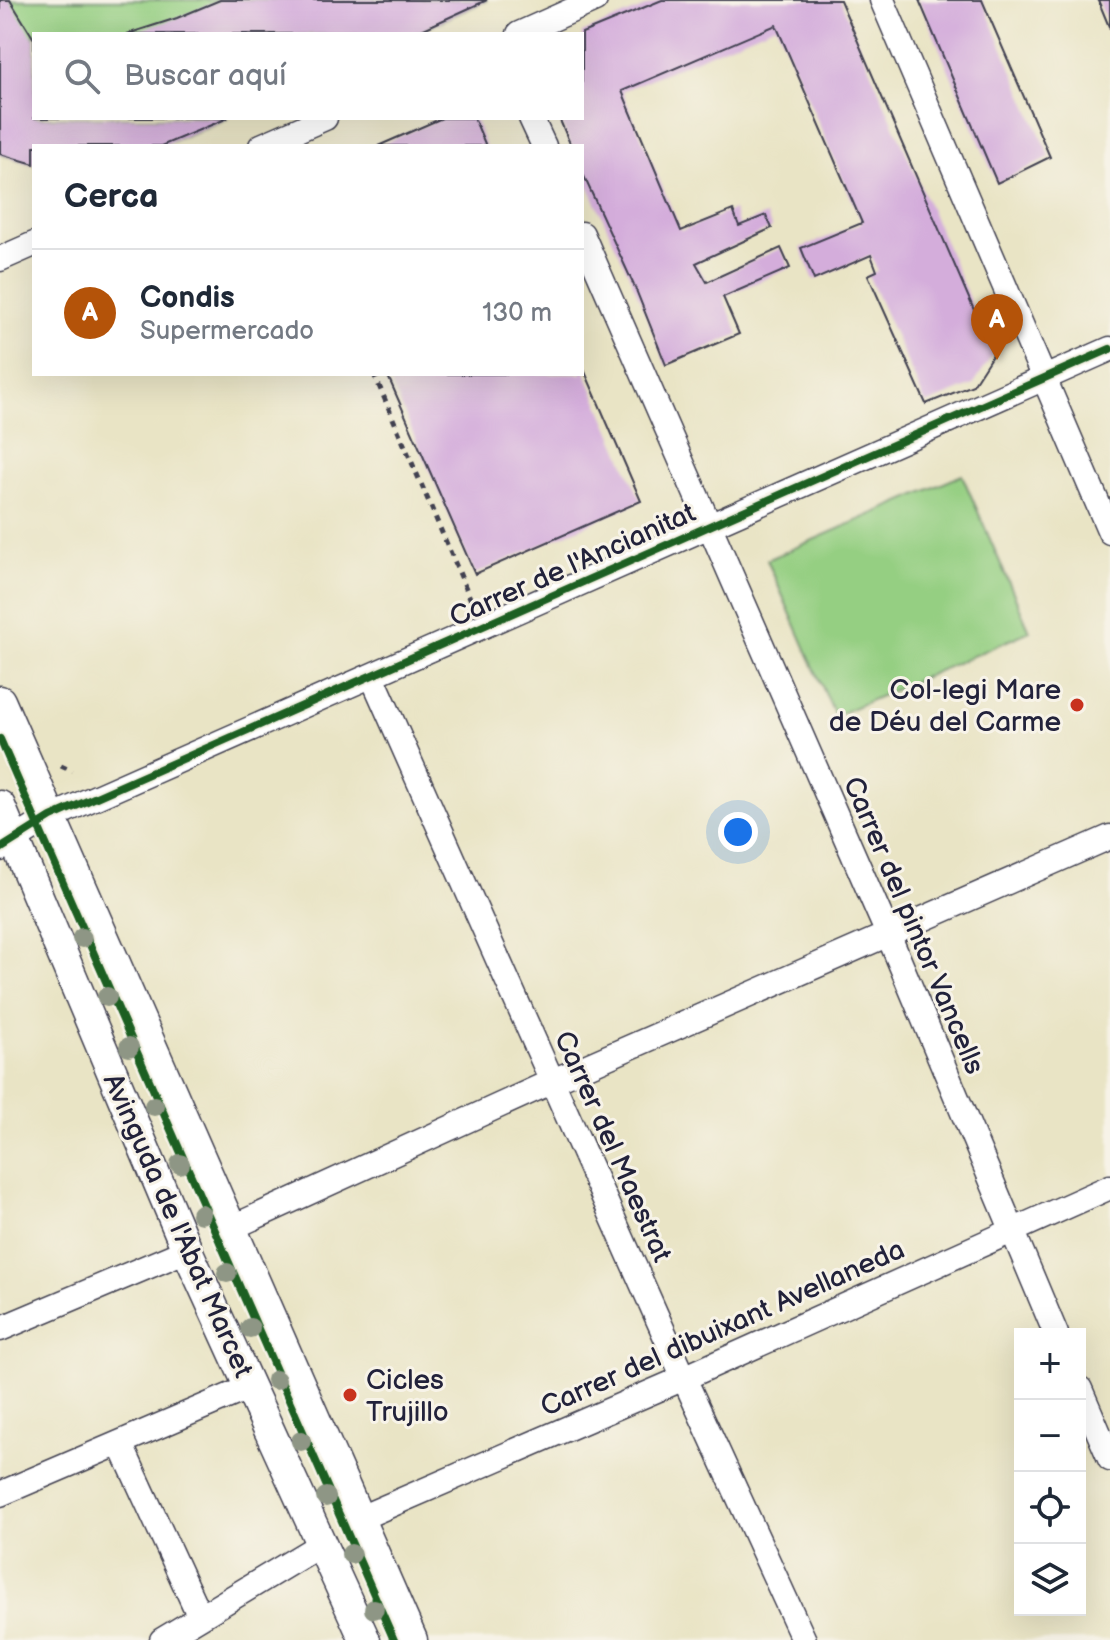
<!DOCTYPE html>
<html lang="es">
<meta charset="utf-8">
<style>
body{margin:0;font-family:"Balsamiq Sans",sans-serif;background:#f2f2f3;color:#1f2937}
.controls{position:absolute;right:24px;bottom:24px;display:grid;overflow:hidden;border-radius:0px;box-shadow:0 8px 32px #0002}
.controls button{width:72px;height:72px;display:grid;place-items:center;padding:0;border:0;border-bottom:2px solid #e0e1e3;background:#fff;color:#1f2937;font:40px sans-serif}
.you{position:absolute;left:738px;top:832px;width:28px;height:28px;margin:-20px;border:6px solid #fff;border-radius:50%;background:#1a73e8;box-shadow:0 0 0 12px #1a73e833}
.badge{display:grid;place-items:center;width:52px;height:52px;border-radius:50%;background:#b45309;color:#fff;font-size:26px;font-weight:700}
.pin{position:absolute;translate:-50% -66px;filter:drop-shadow(0 2px 4px #0008)}
.pin::after{content:'';position:absolute;top:42px;width:28px;height:24px;background:inherit;clip-path:polygon(0 0,100% 0,50% 100%)}
.list{margin:0;padding:0;list-style:none}
h2{display:flex;justify-content:space-between;align-items:center;height:104px;margin:0;padding:0 32px;font-size:34px}
h2 small{font-size:26px;font-weight:400;color:#747a83}
.list li{display:grid;grid-template-columns:52px 1fr auto;gap:24px;align-items:center;box-sizing:border-box;height:128px;padding:0 32px;border-top:2px solid #e0e1e3}
.list b{display:block;font-size:30px;white-space:nowrap}
.list p{margin:0;font-size:26px;white-space:nowrap;color:#747a83}
.list em{font-size:26px;font-style:normal;color:#747a83}
.icon{flex:none;width:44px;height:44px;fill:none;stroke:currentColor;stroke-width:2;stroke-linecap:round;stroke-linejoin:round}
.map{position:relative;flex:none;width:1110px;height:1640px;overflow:hidden}
.search{position:absolute;background:#fff;box-shadow:0 8px 32px #0002;left:32px;top:32px;width:552px;height:88px;display:flex;align-items:center;gap:20px;box-sizing:border-box;padding:0 28px;border-radius:0px;color:#747a83;font-size:30px}
.panel{position:absolute;background:#fff;box-shadow:0 8px 32px #0002;left:32px;top:144px;width:552px;height:232px;border-radius:0px}
.map>svg:first-child{display:block}
.green{fill:#95cf82;stroke:#5c785e;stroke-width:2}
.building{fill:#d4addb}
.lines{fill:none;stroke-linecap:round;stroke-linejoin:round}
.minor-casing{stroke:#403f50;stroke-width:27}
.tertiary-casing{stroke:#403f50;stroke-width:33}
.path{stroke:#403f50;stroke-width:5;stroke-dasharray:6 6;stroke-linecap:butt}
.minor{stroke:#fff;stroke-width:24}
.tertiary{stroke:#fff;stroke-width:30}
.cycleway-casing{stroke:#f7f3e8;stroke-width:13}
.cycleway{stroke:#1b5e20;stroke-width:8}
.tree{fill:#8e9685}
.poi-dot{fill:#c8321e;stroke:#f7f3e8;stroke-width:3}
.labels{text-anchor:middle;stroke-width:6;stroke-linejoin:round;paint-order:stroke}
.street-label{font-size:28px;fill:#22223b;stroke:#f7f3e8}
.poi-label{font-size:28px;fill:#22223b;stroke:#f7f3e8;text-anchor:end}
</style>
<div class="map">
<svg width="1110" height="1640" viewBox="0 0 1110 1640">
<rect width="100%" height="100%" fill="#f7f3e8"/>
<filter id="ink" filterUnits="userSpaceOnUse"><feTurbulence type="fractalNoise" baseFrequency=".0125" numOctaves="2"/><feDisplacementMap in="SourceGraphic" scale="16" xChannelSelector="R" yChannelSelector="G"/><feConvolveMatrix kernelMatrix="1 2 1 2 8 2 1 2 1" color-interpolation-filters="sRGB"/></filter>
<filter id="wash" filterUnits="userSpaceOnUse"><feTurbulence type="fractalNoise" baseFrequency=".006" numOctaves="4" result="noise"/><feDisplacementMap in="SourceGraphic" scale="32" xChannelSelector="R" yChannelSelector="G"/><feGaussianBlur stdDeviation="1.8" result="paint"/><feColorMatrix in="noise" values="0 0 0 0 0 0 0 0 0 0 0 0 0 0 0 0 0 1.4 0 .05"/><feComposite in="paint" operator="in"/></filter>
<g filter="url(#wash)">
<rect width="100%" height="100%" fill="#e9e4c5"/>
<path class="green" d="M 0,0 L 487,0 L 413,34 L 34,34 L 34,118 L 228,118 L 161,146 L 34,146 L 34,164 L 0,154 Z
M 962,475 L 1030,631 L 835,716 L 767,560 Z"/>
<g id="blocks">
<path class="building" d="M 0,0 L 10,0 L 34,39 L 34,118 L 228,118 L 161,146 L 34,146 L 34,164 L 0,154 Z
M 220,0 L 487,0 L 413,34 L 127,34 L 177,18 Z
M 662,0 L 840,0 L 993,354 L 973,385 L 926,404 L 868,275 L 877,271 L 871,255 L 814,280 L 801,248 L 862,223 L 776,25 L 622,91 L 681,231 L 733,210 L 739,226 L 766,215 L 772,228 L 696,263 L 707,282 L 781,248 L 790,268 L 723,297 L 739,334 L 666,365 L 636,290 L 582,172 L 582,146 L 571,146 L 559,118 L 582,118 L 582,33 Z
M 919,0 L 982,0 L 1050,157 L 997,183 Z
M 1098,0 L 1110,0 L 1110,29 Z
M 442,118 L 474,118 L 486,146 L 378,146 Z
M 582,365 L 641,501 L 475,574 L 387,374 L 582,374 Z"/>
</g>
</g>
<g filter="url(#ink)">
<use href="#blocks" fill-opacity="0" stroke="#403f50" stroke-width="2"/>
<g class="lines">
<defs>
<path id="minor" d="M 882,0 L 1110,532
M 519,34 L 595,0
M 531,118 L 544,146
M 261,146 L 325,118
M 582,234 L 888,934 L 1056,1334
M 0,259 L 34,244
M 372,676 L 684,1378 L 804,1640
M 0,849 L 51,817 L 1110,349
M 231,1228 L 553,1081 L 1110,837
M 0,1329 L 187,1250
M 1080,1389 L 1110,1459
M 120,1443 L 200,1617
M 0,1494 L 250,1387
M 358,1519 L 684,1378 L 1110,1187
M 162,1640 L 323,1543"/>
<path id="tertiary" d="M 0,701 L 412,1640
M 0,806 L 187,1250 L 365,1640"/>
</defs>
<use href="#minor" class="minor-casing"/>
<use href="#tertiary" class="tertiary-casing"/>
<path class="path" d="M 374,374 L 473,605
M 61,766 L 72,771"/>
<use href="#minor" class="minor"/>
<use href="#tertiary" class="tertiary"/>
<defs>
<path id="cycleway" d="M 0,739 L 394,1640
M 0,849 L 51,817 L 1110,349"/>
</defs>
<use href="#cycleway" class="cycleway-casing"/>
<use href="#cycleway" class="cycleway"/>
</g>
<g class="tree">
<circle cx="82" cy="938" r="10"/>
<circle cx="107" cy="997" r="10"/>
<circle cx="129" cy="1047" r="10"/>
<circle cx="154" cy="1106" r="10"/>
<circle cx="180" cy="1164" r="10"/>
<circle cx="201" cy="1214" r="10"/>
<circle cx="227" cy="1273" r="10"/>
<circle cx="250" cy="1328" r="10"/>
<circle cx="276" cy="1380" r="10"/>
<circle cx="301" cy="1441" r="10"/>
<circle cx="326" cy="1497" r="10"/>
<circle cx="351" cy="1554" r="10"/>
<circle cx="374" cy="1609" r="10"/>
</g>
</g>
<g class="poi-dot">
<circle cx="1077" cy="705" r="8"/>
<circle cx="350" cy="1395" r="8"/>
</g>
<g class="labels">
<g class="street-label">
<text transform="translate(572 564) rotate(-24)" y="10">Carrer de l'Ancianitat</text>
<text transform="translate(915 925) rotate(67)" y="10">Carrer del pintor Vancells</text>
<text transform="translate(614 1146) rotate(66)" y="10">Carrer del Maestrat</text>
<text transform="translate(179 1225) rotate(66)" y="10">Avinguda de l'Abat Marcet</text>
<text transform="translate(722 1327) rotate(-24)" y="10">Carrer del dibuixant Avellaneda</text>
</g>
<g class="poi-label">
<text x="1061" y="699">Col-legi Mare<tspan x="1061" dy="32">de Déu del Carme</tspan></text>
<text x="366" y="1389" text-anchor="start">Cicles<tspan x="366" dy="32">Trujillo</tspan></text>
</g>
</g>
</svg>
<div class="controls">
<button>+</button>
<button>−</button>
<button><svg class="icon" aria-label="locate" viewBox="0 0 24 24"><circle cx="12" cy="12" r="6"/><path d="M12 2v4M12 18v4M2 12h4M18 12h4"/></svg></button>
<button><svg class="icon" aria-label="layers" viewBox="0 0 24 24"><path d="M12 4l9 5-9 5-9-5zM3 14l9 5 9-5"/></svg></button>
</div>
<div class="you"></div>
<div class="pin badge" style="left:997px;top:360px">A</div>
<div class="search"><svg class="icon" aria-label="search" viewBox="0 0 24 24"><circle cx="10" cy="10" r="6"/><path d="M15 15l6 6"/></svg>Buscar aquí</div>
<section class="panel">
<h2>Cerca<small></small></h2>
<ul class="list">
<li><span class="badge">A</span><div><b>Condis</b><p>Supermercado</p></div><em>130 m</em></li>
</ul>
</section>
</div>
